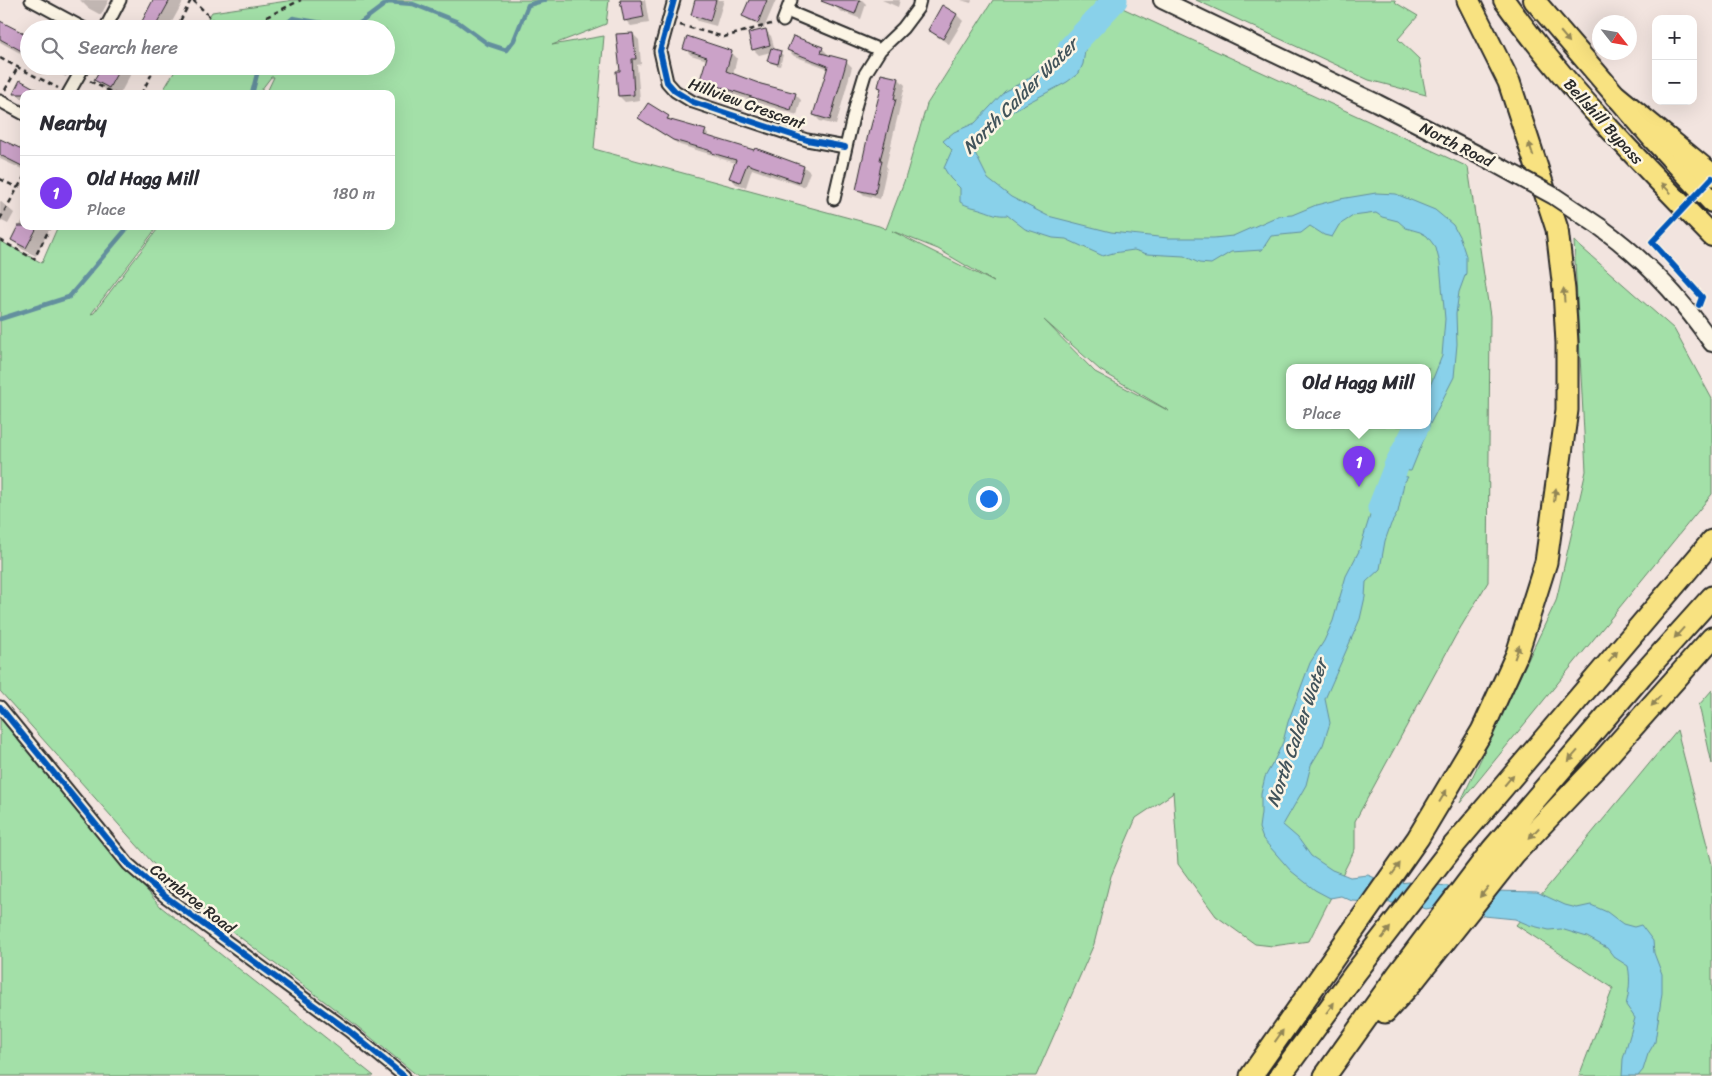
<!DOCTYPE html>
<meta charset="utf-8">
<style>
body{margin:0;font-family:Sriracha,sans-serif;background:#f7f7f7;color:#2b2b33}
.controls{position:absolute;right:15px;top:15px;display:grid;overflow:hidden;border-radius:10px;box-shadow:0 5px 20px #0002}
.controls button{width:45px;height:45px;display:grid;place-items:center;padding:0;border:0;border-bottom:1px solid #e1e1e2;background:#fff;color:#2b2b33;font:25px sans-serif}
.compass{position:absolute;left:1592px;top:15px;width:45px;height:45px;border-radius:50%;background:#fff;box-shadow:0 5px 20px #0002;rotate:121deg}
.you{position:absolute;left:988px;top:498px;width:18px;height:18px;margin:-12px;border:4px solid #fff;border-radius:50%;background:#1a73e8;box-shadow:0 0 0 8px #1a73e833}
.badge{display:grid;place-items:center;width:32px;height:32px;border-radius:50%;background:#7c3aed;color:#fff;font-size:16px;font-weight:700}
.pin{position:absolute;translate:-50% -41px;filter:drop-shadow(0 1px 2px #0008)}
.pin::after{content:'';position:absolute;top:26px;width:18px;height:15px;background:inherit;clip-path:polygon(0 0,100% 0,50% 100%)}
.popup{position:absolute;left:1286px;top:364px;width:145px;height:65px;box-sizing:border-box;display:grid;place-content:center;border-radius:10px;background:#fff;filter:drop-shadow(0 1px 4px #0005);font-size:16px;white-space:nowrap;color:#7c7c81}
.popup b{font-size:19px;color:#2b2b33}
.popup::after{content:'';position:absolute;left:50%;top:100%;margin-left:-10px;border:10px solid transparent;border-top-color:#fff}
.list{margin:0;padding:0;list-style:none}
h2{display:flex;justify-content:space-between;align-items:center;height:65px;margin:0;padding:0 20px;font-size:21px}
h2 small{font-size:16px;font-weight:400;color:#7c7c81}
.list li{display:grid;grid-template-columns:32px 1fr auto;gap:15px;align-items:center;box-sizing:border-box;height:75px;padding:0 20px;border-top:1px solid #e1e1e2}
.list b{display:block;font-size:19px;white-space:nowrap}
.list p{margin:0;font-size:16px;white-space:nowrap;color:#7c7c81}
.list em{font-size:16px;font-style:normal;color:#7c7c81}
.icon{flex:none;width:28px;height:28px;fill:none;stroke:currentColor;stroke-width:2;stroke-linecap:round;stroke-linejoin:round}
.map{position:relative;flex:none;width:1712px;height:1076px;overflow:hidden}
.search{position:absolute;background:#fff;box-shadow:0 5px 20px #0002;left:20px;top:20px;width:375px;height:55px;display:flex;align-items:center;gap:12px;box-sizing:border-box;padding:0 18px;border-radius:28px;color:#7c7c81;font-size:19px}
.panel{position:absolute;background:#fff;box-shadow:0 5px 20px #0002;left:20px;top:90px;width:375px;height:140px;border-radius:10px}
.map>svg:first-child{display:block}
.green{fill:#a3e0a8;stroke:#67866a;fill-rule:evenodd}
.water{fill:#89d1ea;stroke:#638f9e}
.shadow{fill:#0003}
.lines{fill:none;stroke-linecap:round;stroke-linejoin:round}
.stream{stroke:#638f9e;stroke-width:4.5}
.river{stroke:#89d1ea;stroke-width:25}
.building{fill:#cba2c8;stroke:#2b2b2b}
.minor-casing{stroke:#2b2b2b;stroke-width:15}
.secondary-casing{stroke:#2b2b2b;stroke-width:20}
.trunk-casing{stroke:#2b2b2b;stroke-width:24}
.motorway-casing{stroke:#2b2b2b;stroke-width:25}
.path{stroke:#2b2b2b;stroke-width:2.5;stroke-dasharray:5 4;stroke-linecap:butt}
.minor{stroke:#fcf5e5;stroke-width:11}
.secondary{stroke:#fcf5e5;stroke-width:16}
.trunk{stroke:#f8e281;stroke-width:20}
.motorway{stroke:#f8e281;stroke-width:21}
.secondary-bridge-casing{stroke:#2b2b2b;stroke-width:20;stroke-linecap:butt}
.secondary-bridge{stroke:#fcf5e5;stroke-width:16}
.cycleway-casing{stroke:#fcf5e5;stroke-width:9}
.cycleway{stroke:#0057b8;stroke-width:6}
.oneway{fill:#928656}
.labels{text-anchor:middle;stroke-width:5;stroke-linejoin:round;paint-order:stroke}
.street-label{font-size:16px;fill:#2b2b2b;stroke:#fcf5e5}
.water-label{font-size:18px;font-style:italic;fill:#42545b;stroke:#fcf5e5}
</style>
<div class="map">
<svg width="1712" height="1076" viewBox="0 0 1712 1076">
<rect width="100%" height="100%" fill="#f2e4df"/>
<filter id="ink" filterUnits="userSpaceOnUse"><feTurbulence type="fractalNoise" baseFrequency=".02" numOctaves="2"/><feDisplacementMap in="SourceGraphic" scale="10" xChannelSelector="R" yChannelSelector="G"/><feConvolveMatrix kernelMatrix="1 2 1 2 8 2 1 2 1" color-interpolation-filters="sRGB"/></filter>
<g filter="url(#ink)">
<path class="green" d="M 294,0 L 609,0 L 606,24 L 552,45 L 604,36 L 594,149 L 879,226 L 886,229 L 905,179 L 927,104 L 993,0 L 1105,0 L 1468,167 L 1490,316 L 1488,582 L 1456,635 L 1355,821 L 1355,849 L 1309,941 L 1273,946 L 1255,944 L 1216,916 L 1178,864 L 1173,791 L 1172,794 L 1136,818 L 1111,876 L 1094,944 L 1036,1076 L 418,1076 L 353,1023 L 175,888 L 0,691 L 0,241 L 42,263 L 58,226 L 158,226 L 91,314 L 94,313 L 160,226 L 391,226 L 391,94 L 266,94 L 274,77 L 271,77 L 258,94 L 161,94 L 178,66 L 386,66 L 386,29 L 201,29 L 212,12 ZM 892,231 L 938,249 L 994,282 ZM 1044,320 L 1100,370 L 1169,411 L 1095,372 ZM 1290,368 L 1428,368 L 1428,426 L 1290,426 Z
M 1196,0 L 1395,0 L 1396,3 L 1418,16 L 1398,39 L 1419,59 L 1426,95 L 1369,80 Z
M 1574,241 L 1674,329 L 1712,399 L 1712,494 L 1460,803 L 1556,601 L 1586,471 Z
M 1712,690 L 1712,764 L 1699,705 Z
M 0,718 L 161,907 L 374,1076 L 0,1076 Z
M 1677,730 L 1712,864 L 1712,1076 L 1579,1076 L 1613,988 L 1516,925 Z"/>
<path class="water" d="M 1085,15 L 1098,27 L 1086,44 L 1083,64 L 1079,73 L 1067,82 L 1016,109 L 978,138 L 974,151 L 988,179 L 1011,197 L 1048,216 L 1111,232 L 1168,238 L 1214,238 L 1233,236 L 1278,216 L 1292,215 L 1316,205 L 1340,199 L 1376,193 L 1396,194 L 1435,210 L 1453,225 L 1460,238 L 1466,256 L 1466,273 L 1459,292 L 1456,314 L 1457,344 L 1454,377 L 1430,424 L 1411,471 L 1385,469 L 1397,455 L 1403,437 L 1412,426 L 1428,426 L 1428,391 L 1442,356 L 1445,319 L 1440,264 L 1436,248 L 1427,236 L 1420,232 L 1406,228 L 1398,221 L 1382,217 L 1376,213 L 1353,216 L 1339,225 L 1332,237 L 1324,235 L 1310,226 L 1301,233 L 1271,236 L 1262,250 L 1231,252 L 1211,264 L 1199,263 L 1184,256 L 1147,254 L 1134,250 L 1113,253 L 1103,256 L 1066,239 L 1053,238 L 1025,229 L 1007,215 C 997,216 992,213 983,210 C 974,207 968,207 960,202 L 960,188 L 950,178 L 944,168 L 952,150 L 943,141 L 954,132 L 975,123 L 1005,91 L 1025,81 L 1070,44 Z
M 1383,474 L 1408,477 L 1404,483 L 1398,512 L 1391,524 L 1385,541 L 1380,569 L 1366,582 L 1365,597 L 1360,619 L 1325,699 L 1330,723 L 1323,745 L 1311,765 L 1306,785 L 1283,825 L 1298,838 L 1311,856 L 1332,870 L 1350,877 L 1368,875 L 1380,880 L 1399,883 L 1409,882 L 1494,891 L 1537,892 L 1565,905 L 1577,908 L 1591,905 L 1607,912 L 1623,924 L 1634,927 L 1641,925 L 1653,941 L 1654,953 L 1662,974 L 1662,993 L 1655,1042 L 1648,1054 L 1643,1070 L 1638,1076 L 1622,1076 L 1623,1059 L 1635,1018 L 1626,1005 C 1629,992 1631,980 1628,966 L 1614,957 L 1607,948 L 1587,937 L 1561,929 L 1549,930 L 1529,925 L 1515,919 L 1484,916 L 1474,911 L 1440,906 L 1426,909 L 1413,904 L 1352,901 L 1341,896 L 1330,898 L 1315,890 L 1291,871 L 1263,839 L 1259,828 L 1261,813 L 1261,794 L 1265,777 L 1274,761 L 1283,742 L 1288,722 L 1310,663 L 1324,641 L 1333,621 L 1346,576 L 1359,551 Z"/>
<path class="shadow" d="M 80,0 L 109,0 L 101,15 L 88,8 Z
M 155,0 L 184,0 L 168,29 L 140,29 Z
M 622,0 L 645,0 L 649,23 L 631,26 L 625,20 Z
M 697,0 L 724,0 L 716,26 L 698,21 L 692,15 Z
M 750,0 L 776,0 L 764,28 L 749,21 L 743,15 Z
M 821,0 L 862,0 L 866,4 L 861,19 L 840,11 L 834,5 Z
M 882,0 L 900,0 L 898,7 Z
M 961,0 L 972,0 L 971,3 Z
M 943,7 L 957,15 L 963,21 L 949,44 L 936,36 L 930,30 Z
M 0,22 L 29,37 L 29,58 L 0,42 Z
M 765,30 L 771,36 L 775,50 L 783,55 L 780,66 L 771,63 L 769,60 L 771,52 L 759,55 L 753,49 Z
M 633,34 L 639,40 L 641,64 L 637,65 L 640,100 L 625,102 L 619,96 L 621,72 Z
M 822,48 L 828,54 L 828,56 L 846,61 L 852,67 L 836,125 L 820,121 L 814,115 L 829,69 L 794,56 L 788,50 Z
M 685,49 L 731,52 L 737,58 L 733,75 L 795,94 L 801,100 L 797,115 L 707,86 L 701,80 L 707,60 L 691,55 Z
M 45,66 L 72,66 L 66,77 Z
M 103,66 L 135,66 L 120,94 L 113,94 L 105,89 L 96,80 Z
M 899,79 L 905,85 L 886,166 L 887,167 L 880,199 L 864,195 L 858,189 L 882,89 L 880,87 Z
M 15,92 L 24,94 L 24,99 L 21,98 Z
M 668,117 L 674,123 L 705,131 L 711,138 L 755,151 L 756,150 L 804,167 L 810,172 L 804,187 L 752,169 L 746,187 L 736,184 L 731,178 L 736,163 L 719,158 L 716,156 L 680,145 L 646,124 L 640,118 Z
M 0,140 L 24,152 L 24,170 L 0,159 Z
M 0,201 L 14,213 L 8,224 L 0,220 Z
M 24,218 L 24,226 L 51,226 L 36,256 L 22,249 L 12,240 Z"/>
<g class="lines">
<path class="stream" d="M 280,29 L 293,18 L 322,23 L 356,26 L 388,2 L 413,4 L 458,22 L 488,44 L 506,50 L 514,40 L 528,5 L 545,0
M 252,94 L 259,66
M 0,319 L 69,297 L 129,226"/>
<path class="river" d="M 1070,48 L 1115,0
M 1380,508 L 1397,464 L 1417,426"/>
</g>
<path class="building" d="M 153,0 L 170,0 L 154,29 L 138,29 Z
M 620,0 L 641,0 L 644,17 L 624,21 Z
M 695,0 L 716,0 L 710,21 L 691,15 Z
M 749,0 L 767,0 L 758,23 L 742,16 Z
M 822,0 L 860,0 L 855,14 L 821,1 Z
M 942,5 L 957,14 L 943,39 L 928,30 Z
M 0,21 L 29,36 L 29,55 L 0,39 Z
M 766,29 L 770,45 L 752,50 L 748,33 Z
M 633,33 L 636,59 L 632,59 L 634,95 L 618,96 L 616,71 L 620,71 L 616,34 Z
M 687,36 L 732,51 L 726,71 L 761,84 L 796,93 L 791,110 L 700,80 L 707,57 L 683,49 Z
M 793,36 L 823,47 L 821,53 L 847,60 L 830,120 L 813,115 L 828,66 L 787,50 Z
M 771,48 L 781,51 L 778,64 L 767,61 Z
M 102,66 L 121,66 L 109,88 L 94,80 Z
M 881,74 L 899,78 L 894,99 L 896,99 L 880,160 L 882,160 L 875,194 L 856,190 L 869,130 L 870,130 L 881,88 L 878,87 Z
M 20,80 L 45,94 L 13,94 Z
M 648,103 L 669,116 L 667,119 L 706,130 L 704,135 L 754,150 L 755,148 L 804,166 L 799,182 L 747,164 L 740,182 L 729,178 L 736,160 L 712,153 L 712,151 L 673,140 L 638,118 Z
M 0,139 L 24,150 L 24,167 L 0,155 Z
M 18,226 L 38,226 L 26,248 L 11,240 Z"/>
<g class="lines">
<defs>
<path id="minor" d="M 31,0 L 85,29
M 674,0 L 660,51 L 667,82 L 675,91 L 693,102 L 807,140 L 845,147
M 787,11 L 880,50
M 783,21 L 791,0
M 105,29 L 120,0
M 68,94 L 84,66
M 0,101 L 24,114
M 834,199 L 856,104 L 865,74 L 880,50 L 903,28 L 918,8 L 920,0
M 0,707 L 128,864 L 166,897 L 349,1031 L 404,1076"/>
<path id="secondary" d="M 1162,0 L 1377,103 L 1492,162
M 1600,227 C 1643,258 1682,299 1712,343"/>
<path id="trunk" d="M 1504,0 C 1565,86 1639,161 1712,236
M 1534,0 L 1653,139 L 1712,202"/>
<path id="motorway" d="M 1616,96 L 1712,175
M 1385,1012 L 1414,980 L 1514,854 L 1607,756 L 1712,638
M 1251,1076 L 1418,838 L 1482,731 L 1517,654 L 1546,562 L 1567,410 L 1567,343 L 1564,290 L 1557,229 L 1509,82 L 1468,0
M 1280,1076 L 1356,972 L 1455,844 L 1712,541
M 1325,1076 L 1398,974 L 1492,850 L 1641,676 L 1712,597"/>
</defs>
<use href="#minor" class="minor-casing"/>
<use href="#secondary" class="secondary-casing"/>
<use href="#trunk" class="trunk-casing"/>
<use href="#motorway" class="motorway-casing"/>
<path class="path" d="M 193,0 L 222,29
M 122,22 L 132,29
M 680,25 L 724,37 L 771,24
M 176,29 L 191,0
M 242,29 L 301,0
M 0,58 L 58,88
M 90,81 L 115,94
M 5,90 L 18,67
M 141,94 L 156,66
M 0,179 L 18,188
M 0,219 L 24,177
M 0,240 L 34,259 L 51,226"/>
<use href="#minor" class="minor"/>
<use href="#secondary" class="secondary"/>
<use href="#trunk" class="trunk"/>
<use href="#motorway" class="motorway"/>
<defs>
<path id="secondary-bridge" d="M 1492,162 L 1554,196 L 1600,227"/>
</defs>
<use href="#secondary-bridge" class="secondary-bridge-casing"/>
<use href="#secondary-bridge" class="secondary-bridge"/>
<defs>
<path id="cycleway" d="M 674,0 L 660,51 L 667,82 L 675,91 L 693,102 L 807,140 L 845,147
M 1699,305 L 1702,297 L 1652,242 L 1712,178
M 0,707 L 128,864 L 166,897 L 349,1031 L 404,1076"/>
</defs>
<use href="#cycleway" class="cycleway-casing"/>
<use href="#cycleway" class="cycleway"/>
</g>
<defs><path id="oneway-solid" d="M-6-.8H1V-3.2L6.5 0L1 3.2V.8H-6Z" transform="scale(1.25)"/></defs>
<g class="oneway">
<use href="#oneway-solid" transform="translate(1565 37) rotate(50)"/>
<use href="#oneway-solid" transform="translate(1531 149) rotate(-108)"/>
<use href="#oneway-solid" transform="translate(1666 188) rotate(-134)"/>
<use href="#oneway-solid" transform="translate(1564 295) rotate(-94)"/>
<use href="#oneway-solid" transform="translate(1555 495) rotate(-82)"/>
<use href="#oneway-solid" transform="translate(1679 633) rotate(132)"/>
<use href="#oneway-solid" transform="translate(1517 652) rotate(-70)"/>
<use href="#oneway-solid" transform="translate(1613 656) rotate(-50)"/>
<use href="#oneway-solid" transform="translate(1656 701) rotate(132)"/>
<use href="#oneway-solid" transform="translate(1573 756) rotate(131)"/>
<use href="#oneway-solid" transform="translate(1509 780) rotate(-50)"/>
<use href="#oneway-solid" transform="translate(1443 796) rotate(-59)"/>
<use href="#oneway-solid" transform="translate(1534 833) rotate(133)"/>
<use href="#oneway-solid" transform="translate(1396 869) rotate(-55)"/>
<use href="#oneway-solid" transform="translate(1484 892) rotate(129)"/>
<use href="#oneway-solid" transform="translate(1386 933) rotate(-52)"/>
<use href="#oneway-solid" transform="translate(1330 1008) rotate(-54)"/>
<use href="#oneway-solid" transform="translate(1279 1036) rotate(-55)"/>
</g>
</g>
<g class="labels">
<g class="street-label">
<text transform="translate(747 103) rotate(20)" y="6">Hillview Crescent</text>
<text transform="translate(1604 121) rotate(48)" y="6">Bellshill Bypass</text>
<text transform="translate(1457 144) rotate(27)" y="6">North Road</text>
<text transform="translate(193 898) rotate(38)" y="6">Carnbroe Road</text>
</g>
<g class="water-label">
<text transform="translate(1020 96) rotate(-45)" y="6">North Calder Water</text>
<text transform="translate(1297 733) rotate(-71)" y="6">North Calder Water</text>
</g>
</g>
</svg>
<div class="controls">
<button>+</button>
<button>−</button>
</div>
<svg class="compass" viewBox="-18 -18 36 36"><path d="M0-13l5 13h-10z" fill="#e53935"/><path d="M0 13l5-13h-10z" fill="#7c7c81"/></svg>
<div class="you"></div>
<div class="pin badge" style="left:1359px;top:487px">1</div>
<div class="popup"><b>Old Hagg Mill</b>Place</div>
<div class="search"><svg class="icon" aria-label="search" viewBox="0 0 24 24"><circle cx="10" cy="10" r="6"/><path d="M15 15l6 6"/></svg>Search here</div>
<section class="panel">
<h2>Nearby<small></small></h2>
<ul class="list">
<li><span class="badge">1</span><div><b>Old Hagg Mill</b><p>Place</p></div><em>180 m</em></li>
</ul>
</section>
</div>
